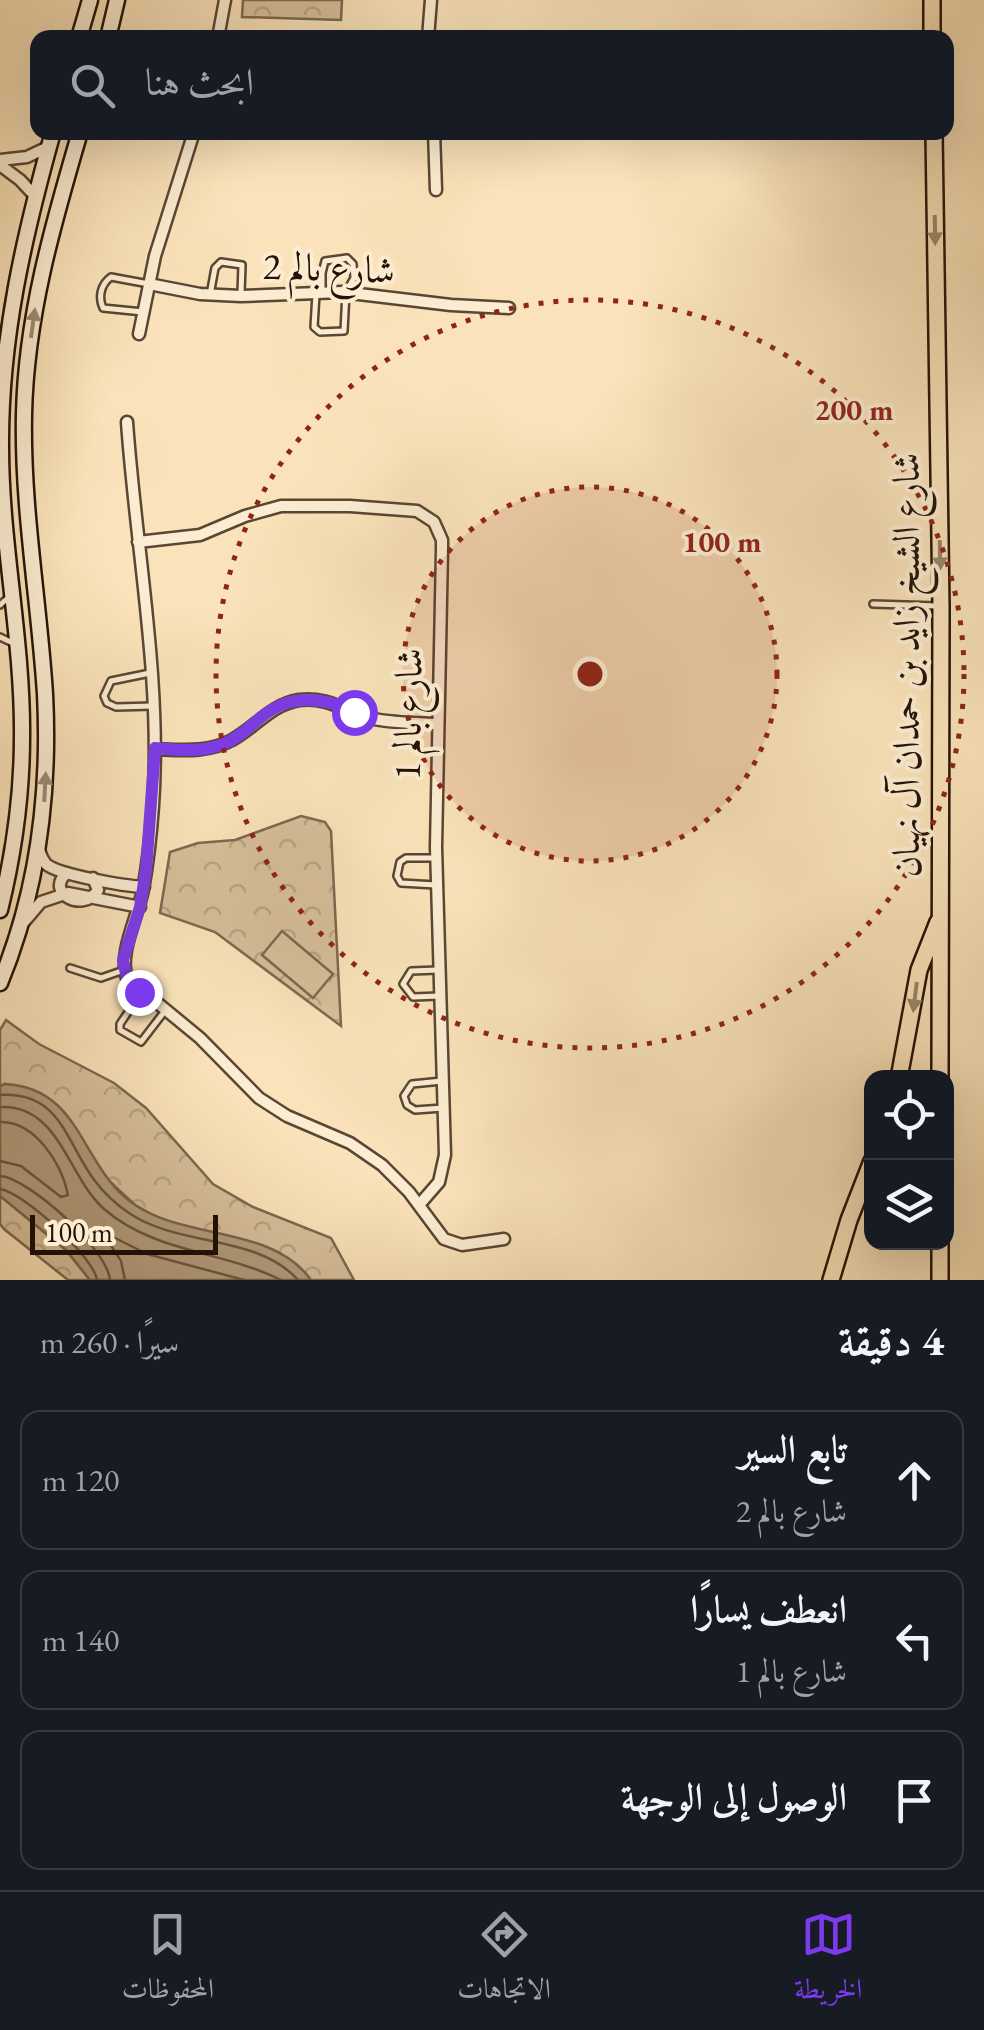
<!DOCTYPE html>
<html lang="ar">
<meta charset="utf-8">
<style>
body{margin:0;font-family:"EB Garamond",Amiri,serif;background:#242831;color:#f1f3f6;direction:rtl}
.controls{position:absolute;right:30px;bottom:30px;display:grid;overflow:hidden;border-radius:20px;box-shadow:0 10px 40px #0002}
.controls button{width:90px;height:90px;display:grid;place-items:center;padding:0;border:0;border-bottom:2px solid #363941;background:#171b24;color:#f1f3f6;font:50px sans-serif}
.scale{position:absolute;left:30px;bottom:25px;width:188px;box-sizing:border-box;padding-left:10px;border:5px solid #251206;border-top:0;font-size:28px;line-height:35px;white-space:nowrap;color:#251206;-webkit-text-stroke:8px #fcedd2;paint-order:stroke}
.stop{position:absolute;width:30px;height:30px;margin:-22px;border:8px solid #7c3aed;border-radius:50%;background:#fff}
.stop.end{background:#7c3aed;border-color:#fff;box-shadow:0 2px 10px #0008}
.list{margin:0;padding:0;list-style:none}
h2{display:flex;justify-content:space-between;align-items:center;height:130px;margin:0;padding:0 40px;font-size:42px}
h2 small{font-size:32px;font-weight:400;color:#9ea1a6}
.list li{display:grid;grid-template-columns:65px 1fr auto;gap:30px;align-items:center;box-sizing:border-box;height:140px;margin:0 20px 20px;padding:0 20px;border:2px solid #363941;border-radius:20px}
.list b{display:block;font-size:38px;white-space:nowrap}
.list p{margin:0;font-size:32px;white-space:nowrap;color:#9ea1a6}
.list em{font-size:32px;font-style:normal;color:#9ea1a6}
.icon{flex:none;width:55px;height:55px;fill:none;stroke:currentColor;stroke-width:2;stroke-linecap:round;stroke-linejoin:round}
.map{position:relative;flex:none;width:984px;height:1280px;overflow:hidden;direction:ltr}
.search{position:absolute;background:#171b24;box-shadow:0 10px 40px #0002;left:30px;right:30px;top:30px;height:110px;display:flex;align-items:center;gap:25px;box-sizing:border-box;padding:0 35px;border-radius:20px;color:#9ea1a6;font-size:38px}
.sheet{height:610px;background:#171b24}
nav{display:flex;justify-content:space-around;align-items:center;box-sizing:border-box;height:140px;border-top:2px solid #363941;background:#171b24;font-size:28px;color:#9ea1a6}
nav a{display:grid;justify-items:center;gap:5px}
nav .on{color:#7c3aed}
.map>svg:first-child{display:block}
.park{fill:url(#park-crowns);stroke:#7e6850;stroke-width:2.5}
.pitch{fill:#d6bf9b;stroke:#7e6850;stroke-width:2.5}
.water{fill:#b29c7d;stroke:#7a654d;stroke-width:2.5}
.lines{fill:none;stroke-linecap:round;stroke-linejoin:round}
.shore{stroke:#6c5742;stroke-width:2.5}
.lane-casing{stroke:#5a4633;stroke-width:10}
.street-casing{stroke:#5a4633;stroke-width:15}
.secondary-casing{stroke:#251206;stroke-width:19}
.primary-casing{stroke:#251206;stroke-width:20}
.lane{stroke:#fcedd2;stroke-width:5}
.street{stroke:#fcedd2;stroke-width:10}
.secondary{stroke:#fcedd2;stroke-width:14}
.primary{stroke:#fae3ba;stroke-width:15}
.oneway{fill:#9a8569}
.oneway2{fill:#9b8a76}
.route{stroke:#7c3aed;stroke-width:12}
.ring{fill:none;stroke:#8f2418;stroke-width:5;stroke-dasharray:5 10}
.labels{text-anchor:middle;stroke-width:8;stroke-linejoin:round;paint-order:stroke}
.street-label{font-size:38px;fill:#251206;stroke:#fcedd2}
.centre{fill:#8f2418;stroke:#fcedd2;stroke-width:5}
.ring-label{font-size:30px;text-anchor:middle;font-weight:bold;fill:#8f2418;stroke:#fcedd2;stroke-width:8;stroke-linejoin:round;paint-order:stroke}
</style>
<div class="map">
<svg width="984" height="1280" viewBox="0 0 984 1280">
<defs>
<pattern id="park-crowns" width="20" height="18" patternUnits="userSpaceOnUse" patternTransform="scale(2.5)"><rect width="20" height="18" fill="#d6bf9b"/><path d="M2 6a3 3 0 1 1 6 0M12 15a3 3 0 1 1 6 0" fill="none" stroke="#b8a384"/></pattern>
</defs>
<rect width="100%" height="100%" fill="#fae3ba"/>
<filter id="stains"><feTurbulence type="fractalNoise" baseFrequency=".002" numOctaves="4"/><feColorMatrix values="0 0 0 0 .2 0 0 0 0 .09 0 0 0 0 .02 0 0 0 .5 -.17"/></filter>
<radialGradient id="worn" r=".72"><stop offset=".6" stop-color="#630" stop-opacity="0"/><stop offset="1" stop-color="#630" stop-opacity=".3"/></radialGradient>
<path class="park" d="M 243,0 L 342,0 L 341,20 L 242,17 Z
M 301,816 L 325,822 L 331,831 L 341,1026 L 215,932 L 160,913 L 170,852 L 198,843 L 235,840 Z
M 6,1020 L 39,1044 L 114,1083 L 146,1108 L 213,1184 L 253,1207 L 331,1238 L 354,1280 L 311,1280 L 197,1229 L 160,1219 L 135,1205 L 5,1084 L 0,1086 L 0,1030 Z
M 0,1196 L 66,1250 L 90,1280 L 68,1280 L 4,1229 L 0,1224 Z"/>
<path class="pitch" d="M 282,931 L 333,974 L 313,998 L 262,955 Z"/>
<path class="water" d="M 5,1084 C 83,1088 80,1168 135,1205 C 187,1240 273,1226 311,1280 L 90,1280 L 66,1250 L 0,1196 L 0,1086 Z"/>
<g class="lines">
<path class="shore" d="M 0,1095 C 61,1091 66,1143 95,1181 C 104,1193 117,1205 129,1213 C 178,1247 257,1234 298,1280
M 0,1107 C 59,1104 67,1176 104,1209 C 155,1253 223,1251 281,1280
M 0,1122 C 35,1121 62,1164 68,1195 L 61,1197 L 21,1166 L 0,1161
M 0,1176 C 29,1178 108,1250 110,1280
M 0,1189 C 23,1192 94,1257 97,1280
M 125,1280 L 121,1261 L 110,1244 L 113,1237 L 147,1254 L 244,1280"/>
<defs>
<path id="lane" d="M 316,294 L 314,327 L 320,332 L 344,331 L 346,292 L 354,278 L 353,264 L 347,258 L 325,261 L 322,273 L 322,291
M 210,295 L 215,268 L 221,262 L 242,265 L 241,293
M 143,312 L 103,308 C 98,297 101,284 111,277 L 149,284
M 873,604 L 938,606
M 0,605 L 9,597
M 0,637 L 15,644
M 150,673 L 111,681 L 104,696 L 107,703 L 116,707 L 153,706
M 433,858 L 406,858 L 400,862 L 397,876 L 401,883 L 436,885
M 70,968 L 101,978 L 124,970
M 438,970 L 411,971 L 403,984 L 413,997 L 439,996
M 141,993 L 120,1024 L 120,1030 L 141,1042 L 164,1012
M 442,1081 L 412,1084 L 404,1096 L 407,1105 L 415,1110 L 443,1108"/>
<path id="street" d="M 218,38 L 225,0
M 428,38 L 431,0
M 434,132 L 436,190
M 0,160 L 27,157 L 48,147
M 0,165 L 20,180 L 35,196
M 149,284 L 200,294 L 241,296 L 342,292 L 451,305 L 509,308
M 139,334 L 155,256 L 194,132
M 127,422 C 136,550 162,678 153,806 C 151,834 148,862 143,890 C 138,916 118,954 127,978 L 200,1038 L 259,1098 L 287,1116 L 350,1143 L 382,1165 L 409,1192 L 444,1239 L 462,1245 L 504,1239
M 138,542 L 200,535 L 245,516 L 281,506 L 350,506 L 417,511 L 434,522 L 442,540 L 442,550 L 436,847 L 445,1155 L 439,1182 L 419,1205
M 155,749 C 182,750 208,753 232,740 C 256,727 270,705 299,700 C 328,696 348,713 374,719 C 394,723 416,723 437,724
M 39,849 C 41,856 41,858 46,864 C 58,875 125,886 144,887
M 67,873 C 44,892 83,914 98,890 L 93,878
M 24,922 L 41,902 L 68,893 L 140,907"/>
<path id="secondary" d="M 79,38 L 90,0
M 108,38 L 117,0
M 0,910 C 14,853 22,795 22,737 C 23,640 1,544 1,448 C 0,339 24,236 53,132
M 0,983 C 38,891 50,793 45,694 C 39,600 22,508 24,414 C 26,317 53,224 80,132"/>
<path id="primary" d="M 932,0 L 932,38
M 934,132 L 941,607 L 940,1078
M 899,1078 L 919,970 L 938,922
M 940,1242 L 940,1280
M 831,1280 L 849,1220 L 872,1161"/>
</defs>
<use href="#lane" class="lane-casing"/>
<use href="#street" class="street-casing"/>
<use href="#secondary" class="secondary-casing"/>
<use href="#primary" class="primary-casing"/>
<use href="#lane" class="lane"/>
<use href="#street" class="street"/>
<use href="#secondary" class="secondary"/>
<use href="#primary" class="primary"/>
</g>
<defs><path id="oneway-solid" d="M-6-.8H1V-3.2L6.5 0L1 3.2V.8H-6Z" transform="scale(2.5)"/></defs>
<g class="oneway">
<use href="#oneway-solid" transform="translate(935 230) rotate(89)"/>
<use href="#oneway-solid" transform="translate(940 555) rotate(89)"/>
<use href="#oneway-solid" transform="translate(915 997) rotate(97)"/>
</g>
<g class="oneway2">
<use href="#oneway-solid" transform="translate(33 323) rotate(-82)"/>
<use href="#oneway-solid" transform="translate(45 787) rotate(-87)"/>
</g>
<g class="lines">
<path class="route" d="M 139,992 L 127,978 L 123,960 L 140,907 L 146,870 L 155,748 C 179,750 203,753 226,743 C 241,737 251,725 264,715 C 291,694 325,697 354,712"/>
</g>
<circle cx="590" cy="674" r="187" fill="#8f2418" fill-opacity=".12"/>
<g class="ring">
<circle cx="590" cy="674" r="187"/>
<circle cx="590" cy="674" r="374"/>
</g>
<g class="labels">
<g class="street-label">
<text transform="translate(329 268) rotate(2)" y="13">شارع بالم 2</text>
<text transform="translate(906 665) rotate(-90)" y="13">شارع الشيخ زايد بن حمدان آل نهيان</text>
<text transform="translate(408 714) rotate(-89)" y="13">شارع بالم 1</text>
</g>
</g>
<circle cx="590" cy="674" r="15" class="centre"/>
<g class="ring-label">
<text x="854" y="420">200 m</text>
<text x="722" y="552">100 m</text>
</g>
<rect width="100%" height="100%" filter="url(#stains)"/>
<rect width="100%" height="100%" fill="url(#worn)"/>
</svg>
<div class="controls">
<button><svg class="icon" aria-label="locate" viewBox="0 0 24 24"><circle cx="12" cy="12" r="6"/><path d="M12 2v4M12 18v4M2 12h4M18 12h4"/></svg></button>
<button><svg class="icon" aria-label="layers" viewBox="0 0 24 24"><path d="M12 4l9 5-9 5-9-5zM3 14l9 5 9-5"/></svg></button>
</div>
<div class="scale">100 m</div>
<div class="stop" style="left:354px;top:712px"></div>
<div class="stop end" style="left:139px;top:992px"></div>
<div class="search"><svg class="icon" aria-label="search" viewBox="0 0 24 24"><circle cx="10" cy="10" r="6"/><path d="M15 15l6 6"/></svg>ابحث هنا</div>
</div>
<section class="sheet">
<h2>4 دقيقة<small>سيرًا · 260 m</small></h2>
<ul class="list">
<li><svg class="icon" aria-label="ahead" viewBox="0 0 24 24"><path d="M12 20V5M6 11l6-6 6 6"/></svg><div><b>تابع السير</b><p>شارع بالم 2</p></div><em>120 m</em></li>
<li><svg class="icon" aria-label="left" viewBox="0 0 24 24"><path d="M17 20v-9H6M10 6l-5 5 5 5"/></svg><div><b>انعطف يسارًا</b><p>شارع بالم 1</p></div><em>140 m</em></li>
<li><svg class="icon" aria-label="arrive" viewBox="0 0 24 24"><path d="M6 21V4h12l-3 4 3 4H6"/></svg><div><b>الوصول إلى الوجهة</b></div></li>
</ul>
</section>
<nav>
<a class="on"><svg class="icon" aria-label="map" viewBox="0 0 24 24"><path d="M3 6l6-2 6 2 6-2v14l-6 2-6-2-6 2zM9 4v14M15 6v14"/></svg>الخريطة</a>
<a><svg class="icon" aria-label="directions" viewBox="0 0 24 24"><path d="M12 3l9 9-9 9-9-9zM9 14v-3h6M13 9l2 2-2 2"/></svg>الاتجاهات</a>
<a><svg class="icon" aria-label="saved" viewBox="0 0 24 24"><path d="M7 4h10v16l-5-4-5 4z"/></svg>المحفوظات</a>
</nav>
